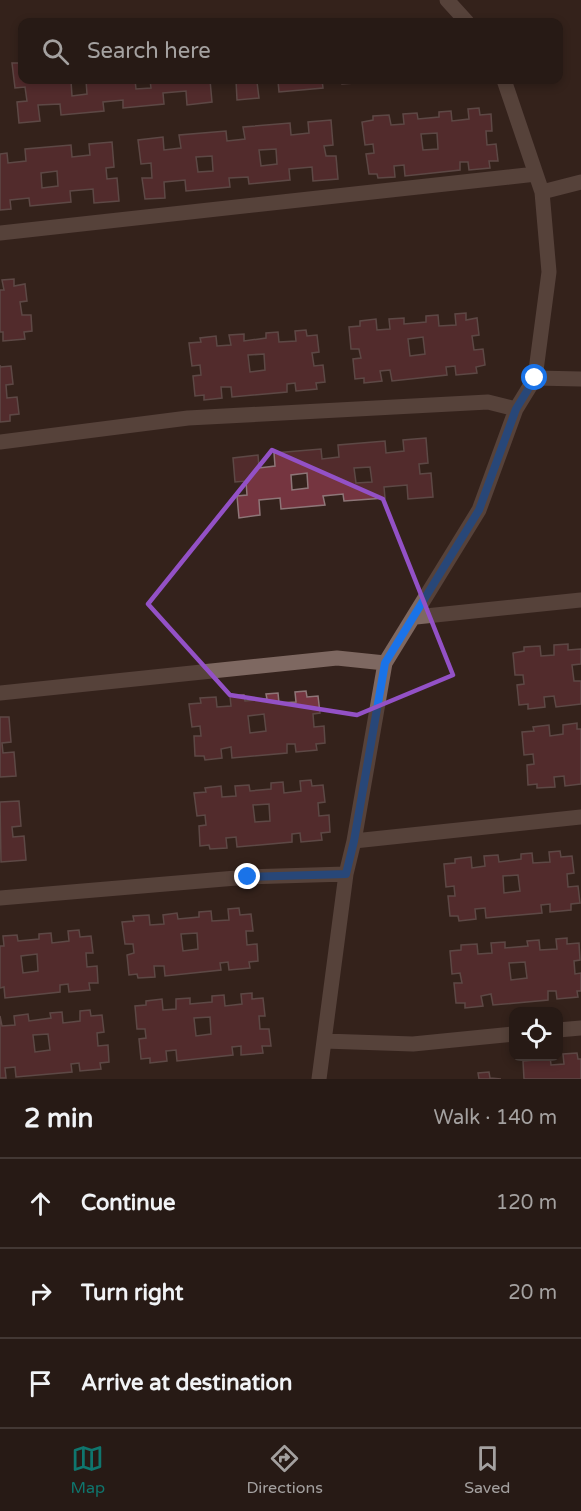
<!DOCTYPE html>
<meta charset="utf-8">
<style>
body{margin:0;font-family:"Varela Round",sans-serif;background:#2f231e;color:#f1f3f6}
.controls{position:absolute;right:18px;bottom:18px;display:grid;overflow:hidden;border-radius:12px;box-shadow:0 3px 9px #0003}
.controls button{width:54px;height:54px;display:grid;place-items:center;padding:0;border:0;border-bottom:2px solid #433834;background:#271a15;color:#f1f3f6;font:30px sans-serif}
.stop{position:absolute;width:18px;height:18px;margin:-14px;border:4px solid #1a73e8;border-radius:50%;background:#fff}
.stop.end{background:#1a73e8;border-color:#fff;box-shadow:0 2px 6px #0008}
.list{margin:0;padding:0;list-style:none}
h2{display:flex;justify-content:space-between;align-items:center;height:78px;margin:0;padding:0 24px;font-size:26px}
h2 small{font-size:20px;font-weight:400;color:#a4a1a0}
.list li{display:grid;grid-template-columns:39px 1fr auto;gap:18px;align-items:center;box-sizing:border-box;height:90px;padding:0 24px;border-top:2px solid #433834}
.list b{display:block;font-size:22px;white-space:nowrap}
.list em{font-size:20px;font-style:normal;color:#a4a1a0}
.icon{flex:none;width:33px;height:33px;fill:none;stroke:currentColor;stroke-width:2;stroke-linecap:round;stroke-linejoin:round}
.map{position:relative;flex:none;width:581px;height:1079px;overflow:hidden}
.search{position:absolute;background:#271a15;box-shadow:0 3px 9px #0003;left:18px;right:18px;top:18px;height:66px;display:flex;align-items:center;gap:15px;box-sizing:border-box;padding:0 21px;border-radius:12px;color:#a4a1a0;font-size:22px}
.sheet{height:348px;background:#271a15}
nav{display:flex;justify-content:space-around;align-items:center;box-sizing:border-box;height:84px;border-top:2px solid #433834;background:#271a15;font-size:16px;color:#a4a1a0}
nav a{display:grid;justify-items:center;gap:3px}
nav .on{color:#0f766e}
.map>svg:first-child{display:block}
.building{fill:#753540;stroke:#8e7678;stroke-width:1.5;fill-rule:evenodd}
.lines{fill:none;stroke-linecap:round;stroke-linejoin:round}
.minor{stroke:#7e6861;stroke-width:15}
.route{stroke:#1a73e8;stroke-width:8}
.marked{fill:none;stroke:#9351c6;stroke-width:4.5;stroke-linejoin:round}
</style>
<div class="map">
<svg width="581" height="1079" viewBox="0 0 581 1079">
<rect width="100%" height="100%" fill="#34221c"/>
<path class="building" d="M 12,63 L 22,63 L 22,80 L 135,80 L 136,89 L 151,88 L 150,80 L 210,80 L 212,102 L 187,105 L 186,91 L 163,93 L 164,104 L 123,108 L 123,100 L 103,102 L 104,111 L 61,115 L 60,104 L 38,105 L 40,121 L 19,123 L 17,102 L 27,101 L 25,87 L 15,88 ZM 86,80 L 87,94 L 72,96 L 71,81 Z
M 236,80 L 322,80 L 323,88 L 279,92 L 278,81 L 257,82 L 259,98 L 237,100 Z
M 342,80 L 383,80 L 383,81 L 342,84 Z
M 479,108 L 480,115 L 491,114 L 492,131 L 486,131 L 487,145 L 496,144 L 498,161 L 489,161 L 490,168 L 469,170 L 468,162 L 460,162 L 460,170 L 405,176 L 404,165 L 394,166 L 395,177 L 378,178 L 377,174 L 369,174 L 366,154 L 374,153 L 373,144 L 365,145 L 362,122 L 373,120 L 373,116 L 389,115 L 391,125 L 404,124 L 403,114 L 417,113 L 418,119 L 439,117 L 439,112 L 451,111 L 452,121 L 469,119 L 468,109 ZM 437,133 L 438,149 L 423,150 L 421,134 Z
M 331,120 L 333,145 L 324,146 L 326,156 L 336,156 L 338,179 L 313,181 L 312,167 L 289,169 L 290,180 L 249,184 L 248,177 L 229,178 L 230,187 L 186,191 L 185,180 L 164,182 L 165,198 L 145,199 L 142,178 L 152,178 L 151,163 L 141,164 L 138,140 L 163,137 L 164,150 L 181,148 L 179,135 L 226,131 L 227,141 L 245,139 L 243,127 L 290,123 L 291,135 L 309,133 L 308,122 ZM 276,149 L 277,164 L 261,166 L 259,150 ZM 212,156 L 213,171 L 198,172 L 196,157 Z
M 112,142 L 114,167 L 106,168 L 107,179 L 117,178 L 119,201 L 94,203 L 93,189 L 70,191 L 71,202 L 30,206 L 29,198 L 10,200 L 11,209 L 0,210 L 0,154 L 7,153 L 8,163 L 26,161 L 25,149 L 71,145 L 72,157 L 90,155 L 89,144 ZM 57,171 L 58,186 L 42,188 L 41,173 Z
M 14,279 L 14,286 L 25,284 L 27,301 L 20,302 L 22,315 L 31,315 L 32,331 L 24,332 L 25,339 L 3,341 L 3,332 L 0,332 L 0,290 L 4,290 L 2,280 Z
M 466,313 L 466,320 L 477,318 L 479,335 L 472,336 L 474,350 L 483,349 L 485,365 L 476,367 L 477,373 L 456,375 L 455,366 L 446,367 L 447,375 L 392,381 L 390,370 L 380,371 L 382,381 L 364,383 L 364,378 L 355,379 L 353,359 L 361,358 L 359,349 L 351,349 L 349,327 L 360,326 L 360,321 L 376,319 L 377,330 L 390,329 L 389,319 L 404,318 L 404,324 L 426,322 L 426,316 L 438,315 L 439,326 L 456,325 L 455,314 ZM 423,337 L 425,354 L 410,356 L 408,339 Z
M 306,330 L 307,336 L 317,335 L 319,352 L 312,353 L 314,366 L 323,365 L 325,382 L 316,383 L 317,389 L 296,391 L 295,383 L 287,384 L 287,392 L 232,397 L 231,387 L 221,387 L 222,398 L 204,400 L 204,395 L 195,396 L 193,376 L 201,375 L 200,365 L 192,366 L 189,343 L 201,342 L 200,338 L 216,336 L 217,346 L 231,345 L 229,335 L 244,334 L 244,341 L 266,338 L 266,333 L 278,332 L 279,342 L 296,341 L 295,331 ZM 264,354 L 265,370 L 250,372 L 248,355 Z
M 0,365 L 0,367 L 11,366 L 13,384 L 6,385 L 7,398 L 17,397 L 19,414 L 10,415 L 10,421 L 0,422 Z
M 426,438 L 428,463 L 419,464 L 420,474 L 431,473 L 433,497 L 408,499 L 407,485 L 384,487 L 385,498 L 344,501 L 343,494 L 323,496 L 325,505 L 281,509 L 280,498 L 259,500 L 260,515 L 239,518 L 237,496 L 247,495 L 246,481 L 235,482 L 233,458 L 258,455 L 259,468 L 275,466 L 274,453 L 321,449 L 322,459 L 339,457 L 338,445 L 385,441 L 386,453 L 404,451 L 403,440 ZM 370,467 L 372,482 L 356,483 L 354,468 ZM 307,473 L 308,488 L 292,490 L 291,475 Z
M 568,644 L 568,650 L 581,649 L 581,664 L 572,665 L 574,681 L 581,681 L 581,704 L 556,707 L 554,696 L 544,697 L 545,707 L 528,709 L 528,704 L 519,705 L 517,685 L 524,684 L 523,675 L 515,675 L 513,653 L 524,651 L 524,647 L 540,646 L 541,656 L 554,655 L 554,645 Z
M 306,691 L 307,697 L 318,696 L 320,713 L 313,714 L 314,727 L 324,726 L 325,743 L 316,744 L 317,750 L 296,752 L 295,744 L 287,744 L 287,753 L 232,758 L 231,747 L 221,749 L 222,758 L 205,760 L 204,756 L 195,756 L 194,736 L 201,736 L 200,726 L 192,727 L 189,704 L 201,703 L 200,698 L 216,697 L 217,707 L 231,706 L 230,696 L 244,695 L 245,701 L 267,699 L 266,694 L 278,693 L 279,703 L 296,702 L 295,692 ZM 264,714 L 266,731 L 250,733 L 248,716 Z
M 0,717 L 9,717 L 11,742 L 2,743 L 3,753 L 14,752 L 16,776 L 0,777 Z
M 577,723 L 577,729 L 581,729 L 581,784 L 565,786 L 564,776 L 554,777 L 555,787 L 537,788 L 537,784 L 528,785 L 527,765 L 534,764 L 533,754 L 524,755 L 522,732 L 534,731 L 533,727 L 549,725 L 550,736 L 563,734 L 563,725 Z
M 311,780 L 312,786 L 323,785 L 325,802 L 318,803 L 319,816 L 329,815 L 330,832 L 321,833 L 322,840 L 301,842 L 300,833 L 292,834 L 292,842 L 237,847 L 236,837 L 226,838 L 227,848 L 210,849 L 209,845 L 200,846 L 199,826 L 206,825 L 205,815 L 197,816 L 194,793 L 206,792 L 205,788 L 221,786 L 222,797 L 236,796 L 235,786 L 249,785 L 250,791 L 271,789 L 271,783 L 283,782 L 284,793 L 301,791 L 300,781 ZM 269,804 L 270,821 L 255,822 L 253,805 Z
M 19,801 L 21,826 L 12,827 L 13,837 L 24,836 L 26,860 L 1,862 L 0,802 Z
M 560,851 L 561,857 L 572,856 L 574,873 L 567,874 L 568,887 L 578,886 L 580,903 L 571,904 L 571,910 L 550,912 L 550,904 L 541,905 L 542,913 L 486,918 L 485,908 L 475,909 L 476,919 L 459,921 L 458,916 L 450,916 L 448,896 L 455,896 L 454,886 L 446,887 L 444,864 L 455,863 L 455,859 L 471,857 L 472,868 L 485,866 L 484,856 L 498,855 L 499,862 L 521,859 L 521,854 L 532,853 L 533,863 L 550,862 L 549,852 ZM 518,875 L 520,891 L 504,893 L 503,876 Z
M 239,908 L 240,915 L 251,914 L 253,931 L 246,931 L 247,945 L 257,944 L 258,961 L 249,962 L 250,968 L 229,970 L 228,962 L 220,963 L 221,970 L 165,976 L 164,966 L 154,966 L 155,977 L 138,978 L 137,974 L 129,975 L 127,955 L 134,953 L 133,944 L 125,944 L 122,922 L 134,921 L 133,916 L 149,915 L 150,925 L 164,924 L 163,915 L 177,913 L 178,919 L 199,917 L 199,912 L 211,911 L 212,921 L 229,920 L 228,909 ZM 197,933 L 198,949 L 183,951 L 181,934 Z
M 79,930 L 80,937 L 91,936 L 93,953 L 86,953 L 87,967 L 97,966 L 98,983 L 89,983 L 90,990 L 69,992 L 68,984 L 60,985 L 60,992 L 5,998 L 4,987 L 0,988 L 0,946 L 4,946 L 3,936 L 17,935 L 18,941 L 39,939 L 39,934 L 51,933 L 52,943 L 69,941 L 68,931 ZM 37,954 L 38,971 L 23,973 L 21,956 Z
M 567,938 L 567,944 L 579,943 L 580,960 L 574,961 L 575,974 L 581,973 L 581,991 L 577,991 L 578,997 L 557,999 L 556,991 L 548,991 L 548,1000 L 493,1005 L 491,994 L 481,996 L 483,1006 L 465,1008 L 465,1003 L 456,1003 L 454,983 L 462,983 L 460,973 L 452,974 L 450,951 L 461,950 L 461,945 L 477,944 L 478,954 L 492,953 L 491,943 L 505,942 L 505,948 L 528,946 L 527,941 L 539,940 L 540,950 L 557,949 L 556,939 ZM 525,962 L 527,978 L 511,980 L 509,963 Z
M 252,993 L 252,999 L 263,998 L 265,1016 L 259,1016 L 260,1029 L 269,1029 L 271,1046 L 262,1046 L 263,1053 L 241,1055 L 241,1046 L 232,1047 L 233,1055 L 177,1061 L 176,1050 L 166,1051 L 167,1061 L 150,1063 L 150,1058 L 141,1059 L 139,1039 L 146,1038 L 145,1029 L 137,1029 L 135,1006 L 146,1005 L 146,1001 L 162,999 L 163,1010 L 176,1009 L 176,999 L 190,998 L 190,1004 L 212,1002 L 212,996 L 224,995 L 225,1006 L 242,1004 L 241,994 ZM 210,1017 L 211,1034 L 196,1036 L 194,1018 Z
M 90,1010 L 91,1016 L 102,1015 L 104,1032 L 97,1033 L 98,1046 L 108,1045 L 109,1062 L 100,1063 L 101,1069 L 80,1071 L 79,1063 L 71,1064 L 72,1072 L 16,1077 L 15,1067 L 5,1068 L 6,1078 L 0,1078 L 0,1016 L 2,1026 L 15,1025 L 14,1016 L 28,1014 L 29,1021 L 51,1018 L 50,1013 L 62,1012 L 63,1023 L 80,1021 L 80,1011 ZM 48,1034 L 50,1050 L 35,1052 L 33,1035 Z
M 577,1053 L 578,1059 L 581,1059 L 581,1079 L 524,1079 L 523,1061 L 534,1060 L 534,1056 L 550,1056 L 551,1065 L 564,1064 L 563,1054 Z
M 489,1072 L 490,1078 L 501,1079 L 479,1079 L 478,1073 Z"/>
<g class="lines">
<path class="minor" d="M 447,0 L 467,22
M 542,192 L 581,182
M 0,233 L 536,174
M 535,378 L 581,379
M 0,442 L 188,418 L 488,402 L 516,409
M 416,617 L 581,600
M 0,693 L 337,658 L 385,663
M 354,841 L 581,817
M 0,898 L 248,877 L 346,874
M 558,1030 L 581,1028
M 324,1041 L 413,1044 L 514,1034
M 319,1079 L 346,874 L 354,841 L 385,663 L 479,510 L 516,409 L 535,378 L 549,272 L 542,192 L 504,80"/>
</g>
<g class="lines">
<path class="route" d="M 248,877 L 346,874 L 354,841 L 385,663 L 479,510 L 516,409 L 535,378"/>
</g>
<path d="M0 0H581V1079H0ZM 272,450 L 383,499 L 453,675 L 357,715 L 230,695 L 148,604 Z" fill="#34221c" fill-opacity=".55" fill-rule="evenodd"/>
<path class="marked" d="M 272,450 L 383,499 L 453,675 L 357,715 L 230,695 L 148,604 Z"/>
</svg>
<div class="controls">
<button><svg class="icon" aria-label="locate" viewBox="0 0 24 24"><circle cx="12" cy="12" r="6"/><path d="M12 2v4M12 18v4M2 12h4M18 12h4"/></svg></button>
</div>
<div class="stop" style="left:535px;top:378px"></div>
<div class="stop end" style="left:248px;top:877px"></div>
<div class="search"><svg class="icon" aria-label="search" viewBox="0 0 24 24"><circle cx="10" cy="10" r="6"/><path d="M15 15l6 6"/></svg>Search here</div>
</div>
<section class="sheet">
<h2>2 min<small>Walk · 140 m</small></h2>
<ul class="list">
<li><svg class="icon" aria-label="ahead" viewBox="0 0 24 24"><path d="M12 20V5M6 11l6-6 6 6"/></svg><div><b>Continue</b></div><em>120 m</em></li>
<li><svg class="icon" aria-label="right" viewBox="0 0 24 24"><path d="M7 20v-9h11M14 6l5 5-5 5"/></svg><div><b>Turn right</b></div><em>20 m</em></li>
<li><svg class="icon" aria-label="arrive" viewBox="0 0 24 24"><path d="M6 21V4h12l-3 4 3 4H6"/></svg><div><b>Arrive at destination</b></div></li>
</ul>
</section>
<nav>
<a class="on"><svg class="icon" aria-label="map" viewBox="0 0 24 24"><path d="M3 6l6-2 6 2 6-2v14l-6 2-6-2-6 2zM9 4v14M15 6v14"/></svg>Map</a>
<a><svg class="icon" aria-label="directions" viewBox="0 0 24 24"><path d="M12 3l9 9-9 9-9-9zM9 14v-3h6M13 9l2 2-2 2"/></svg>Directions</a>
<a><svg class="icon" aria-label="saved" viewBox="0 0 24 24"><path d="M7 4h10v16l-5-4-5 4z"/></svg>Saved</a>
</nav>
